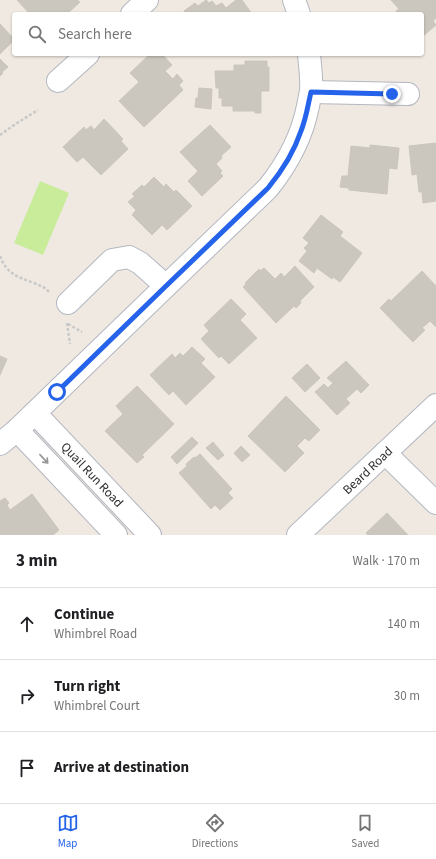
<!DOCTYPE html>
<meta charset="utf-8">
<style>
body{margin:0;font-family:"Source Sans 3",sans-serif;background:#f2f2f2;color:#202124}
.stop{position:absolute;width:12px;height:12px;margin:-9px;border:3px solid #2563eb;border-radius:50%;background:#fff}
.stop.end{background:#2563eb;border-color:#fff;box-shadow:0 1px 4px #0008}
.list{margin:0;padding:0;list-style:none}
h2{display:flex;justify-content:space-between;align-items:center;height:52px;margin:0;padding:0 16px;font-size:17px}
h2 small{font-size:13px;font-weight:400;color:#757577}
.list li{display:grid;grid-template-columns:26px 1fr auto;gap:12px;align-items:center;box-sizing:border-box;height:72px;padding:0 16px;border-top:1px solid #e0e0e0}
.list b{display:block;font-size:15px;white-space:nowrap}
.list p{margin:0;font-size:13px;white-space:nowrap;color:#757577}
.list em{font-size:13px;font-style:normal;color:#757577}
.icon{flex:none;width:22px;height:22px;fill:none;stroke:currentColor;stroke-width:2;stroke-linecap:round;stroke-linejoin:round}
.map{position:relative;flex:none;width:436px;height:535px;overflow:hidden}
.search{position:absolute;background:#fff;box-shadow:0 1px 3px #0004;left:12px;right:12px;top:12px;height:44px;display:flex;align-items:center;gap:10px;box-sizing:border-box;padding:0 14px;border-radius:4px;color:#757577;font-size:15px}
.sheet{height:268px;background:#fff}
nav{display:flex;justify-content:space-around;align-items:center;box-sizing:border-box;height:56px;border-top:1px solid #e0e0e0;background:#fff;font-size:11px;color:#757577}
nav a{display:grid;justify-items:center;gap:2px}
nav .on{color:#2563eb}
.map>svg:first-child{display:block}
.pitch{fill:#c9ec9a}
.building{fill:#cbc7bf;stroke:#cbc5ba}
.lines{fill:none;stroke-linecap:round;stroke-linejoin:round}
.minor-casing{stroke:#b4b7c1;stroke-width:24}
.path{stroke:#c9c9c9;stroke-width:2.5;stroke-dasharray:3 2;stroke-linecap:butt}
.minor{stroke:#fff;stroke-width:22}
.oneway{stroke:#969696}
.route{stroke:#2563eb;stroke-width:5}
.labels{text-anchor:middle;stroke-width:3;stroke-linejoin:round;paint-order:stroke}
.street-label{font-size:13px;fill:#2e2e2e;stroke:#fff}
</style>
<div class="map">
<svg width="436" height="535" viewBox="0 0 436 535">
<rect width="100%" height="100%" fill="#efe9e1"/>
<path class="pitch" d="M 40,181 L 69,193 L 43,255 L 14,243 Z"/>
<path class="building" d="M 17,0 L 77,0 L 80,2 L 67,14 L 29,14 L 29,13 Z
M 206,0 L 209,3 L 212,1 L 216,6 L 222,3 L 226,8 L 236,0 L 242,0 L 252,14 L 186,14 L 184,11 L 195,3 L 198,6 Z
M 391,0 L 436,0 L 436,18 L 433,21 L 436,25 L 422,37 L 422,14 L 398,14 L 396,11 L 399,9 Z
M 0,24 L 14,39 L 14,40 L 0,54 Z
M 150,54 L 162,54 L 172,65 L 165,71 L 173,79 L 177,74 L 183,81 L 179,85 L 183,90 L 144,127 L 119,101 L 139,82 L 130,73 Z
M 0,59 L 8,67 L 2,72 L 3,73 L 0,76 Z
M 245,61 L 267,61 L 267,67 L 269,67 L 269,91 L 261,91 L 261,113 L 255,113 L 255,111 L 233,111 L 233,106 L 222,106 L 222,98 L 219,98 L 219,88 L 216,88 L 215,71 L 234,71 L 234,65 L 245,65 Z
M 199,88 L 212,89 L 211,109 L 195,107 L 196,98 L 198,98 Z
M 104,119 L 123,139 L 121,141 L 128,149 L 101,175 L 83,157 L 77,162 L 63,147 L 84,127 L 86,130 L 91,126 L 94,130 Z
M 210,125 L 231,147 L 221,156 L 222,158 L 216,164 L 222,171 L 220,173 L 223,176 L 202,196 L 188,181 L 198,171 L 180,152 Z
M 436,143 L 436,201 L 423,203 L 422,192 L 419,192 L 417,174 L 412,175 L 409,146 Z
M 370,145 L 399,148 L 397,169 L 389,168 L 387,194 L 349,190 L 349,188 L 340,187 L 342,176 L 348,176 L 351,146 L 370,148 Z
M 154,177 L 164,187 L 166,184 L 174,192 L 176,190 L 192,206 L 167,230 L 162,225 L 152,235 L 132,215 L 136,210 L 128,202 L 135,196 L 132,194 L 142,185 L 144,187 Z
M 321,215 L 343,232 L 340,236 L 362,253 L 340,282 L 333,277 L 332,279 L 317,268 L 314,273 L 299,261 L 307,251 L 304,248 L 309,243 L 303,238 Z
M 295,266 L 314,287 L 300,301 L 301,303 L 296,308 L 294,306 L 276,323 L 243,287 L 246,284 L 245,283 L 259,269 L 260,271 L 264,268 L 275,279 L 281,273 L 284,277 Z
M 422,271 L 436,286 L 436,327 L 430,321 L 422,328 L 425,330 L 413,342 L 380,308 L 389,299 L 391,301 Z
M 231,299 L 246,314 L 240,320 L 257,338 L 229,364 L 221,356 L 219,358 L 201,339 L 209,331 L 204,325 Z
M 192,347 L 205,359 L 201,363 L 215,377 L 186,405 L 173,391 L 169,395 L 150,375 L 172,354 L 175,358 L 180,353 L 183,356 Z
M 0,356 L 7,359 L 0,375 Z
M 346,361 L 369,385 L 361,393 L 357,389 L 346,399 L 350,403 L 337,415 L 315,392 L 324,384 L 328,388 L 333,383 L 327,378 Z
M 307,364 L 320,378 L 305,392 L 292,378 Z
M 137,386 L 174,424 L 142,455 L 144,457 L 137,463 L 105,431 L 123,414 L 116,406 Z
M 286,396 L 320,430 L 309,441 L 305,438 L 297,446 L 304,453 L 285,472 L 248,436 Z
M 192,437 L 198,443 L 177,464 L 171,457 Z
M 213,442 L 224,455 L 218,460 L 206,448 Z
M 241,446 L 250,455 L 242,462 L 234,453 Z
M 200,454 L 232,489 L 228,493 L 233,498 L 220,510 L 215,505 L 211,509 L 179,473 L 187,466 L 186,464 L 194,457 L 195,458 Z
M 32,494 L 59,530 L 53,535 L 0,535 L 0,501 L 5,498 L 9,503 L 7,505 L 10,510 Z
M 387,513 L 408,535 L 368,535 L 366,533 Z"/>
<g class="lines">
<defs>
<g id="minor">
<path d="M 294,0 L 299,14"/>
<path d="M 132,14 L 147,0"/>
<path d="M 58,81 L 88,54"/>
<path d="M 311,92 L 408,94"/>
<path d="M 68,303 L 112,260 L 129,257 L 140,263 L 166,286"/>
<path id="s1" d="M 35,413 L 150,535"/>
<path d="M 17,430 L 116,535"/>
<path d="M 0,444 L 17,430 L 166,286 L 268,188 C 288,163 302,137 308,106 C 309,101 310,96 311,91 C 312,79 310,66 309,54"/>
<path d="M 385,453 L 436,503"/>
<path id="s2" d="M 298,535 L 436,405"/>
</g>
</defs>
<use href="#minor" class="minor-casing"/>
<path class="path" d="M 0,135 L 17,123 L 38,110
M 0,256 C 6,273 17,277 34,283 C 41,286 45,287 50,293
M 67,323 L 70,344
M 68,324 L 82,332"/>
<use href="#minor" class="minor"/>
</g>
<defs><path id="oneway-shaft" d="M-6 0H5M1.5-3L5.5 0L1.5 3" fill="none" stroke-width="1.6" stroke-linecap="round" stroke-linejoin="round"/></defs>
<use class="oneway" href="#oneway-shaft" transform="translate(44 459) rotate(47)"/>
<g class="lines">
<path class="route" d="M 57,392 L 166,286 L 268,188 C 282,171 294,152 301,131 C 306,119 308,105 311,92 L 392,94"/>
</g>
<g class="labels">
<g class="street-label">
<text dy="5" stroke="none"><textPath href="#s2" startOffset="95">Beard Road</textPath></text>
<text dy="5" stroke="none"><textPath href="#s1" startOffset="84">Quail Run Road</textPath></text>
</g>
</g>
</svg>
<div class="stop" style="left:57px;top:392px"></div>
<div class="stop end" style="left:392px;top:94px"></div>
<div class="search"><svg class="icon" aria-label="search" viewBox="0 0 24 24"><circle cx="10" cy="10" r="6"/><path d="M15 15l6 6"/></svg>Search here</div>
</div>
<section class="sheet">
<h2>3 min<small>Walk · 170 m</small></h2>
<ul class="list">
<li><svg class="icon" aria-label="ahead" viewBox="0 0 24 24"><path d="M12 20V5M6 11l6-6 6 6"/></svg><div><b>Continue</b><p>Whimbrel Road</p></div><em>140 m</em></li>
<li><svg class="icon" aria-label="right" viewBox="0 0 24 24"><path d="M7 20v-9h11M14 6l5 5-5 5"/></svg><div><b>Turn right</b><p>Whimbrel Court</p></div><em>30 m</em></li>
<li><svg class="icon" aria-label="arrive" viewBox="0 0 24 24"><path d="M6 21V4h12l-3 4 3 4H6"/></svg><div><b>Arrive at destination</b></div></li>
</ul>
</section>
<nav>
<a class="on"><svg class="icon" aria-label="map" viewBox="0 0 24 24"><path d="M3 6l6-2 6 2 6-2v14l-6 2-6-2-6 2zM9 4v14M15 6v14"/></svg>Map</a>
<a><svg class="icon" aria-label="directions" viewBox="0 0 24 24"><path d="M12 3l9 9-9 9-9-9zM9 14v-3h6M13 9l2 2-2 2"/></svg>Directions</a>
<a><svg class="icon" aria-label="saved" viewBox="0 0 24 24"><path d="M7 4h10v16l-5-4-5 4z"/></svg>Saved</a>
</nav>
